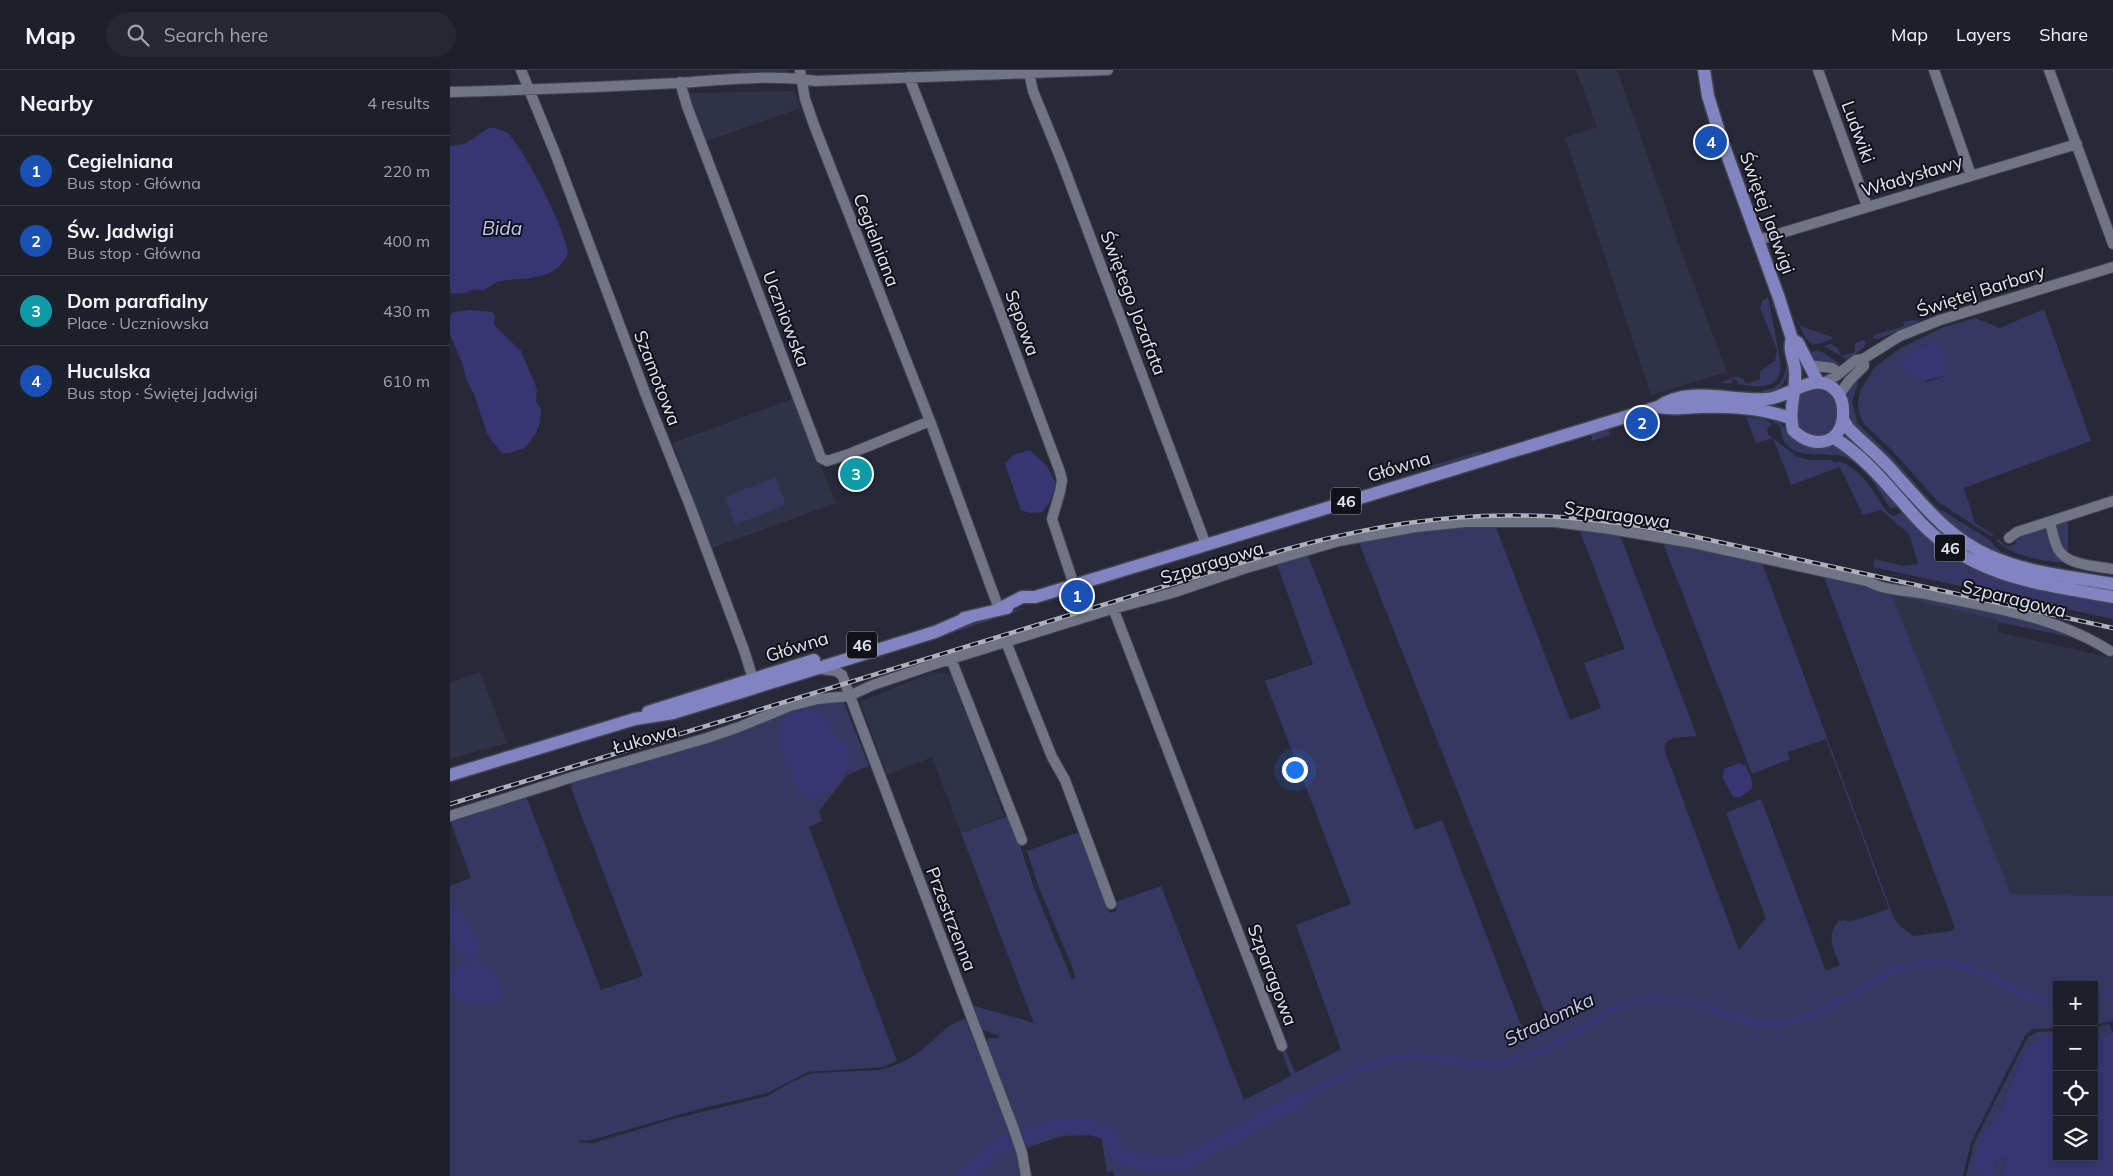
<!DOCTYPE html>
<meta charset="utf-8">
<style>
body{margin:0;font-family:Mulish,sans-serif;background:#252733;color:#f1f3f6}
.controls{position:absolute;right:15px;bottom:15px;display:grid;overflow:hidden;border-radius:0px;box-shadow:0 2px 8px #0003}
.controls button{width:45px;height:45px;display:grid;place-items:center;padding:0;border:0;border-bottom:1px solid #3b3d47;background:#1d1f2b;color:#f1f3f6;font:25px sans-serif}
.you{position:absolute;left:844px;top:699px;width:18px;height:18px;margin:-12px;border:4px solid #fff;border-radius:50%;background:#1a73e8;box-shadow:0 0 0 8px #1a73e833}
.badge{display:grid;place-items:center;width:32px;height:32px;border-radius:50%;background:#0b8043;color:#fff;font-size:16px;font-weight:700}
.pin{position:absolute;translate:-50% -50%;border:2px solid #fff;box-shadow:0 1px 5px #0006}
.list{margin:0;padding:0;list-style:none}
h2{display:flex;justify-content:space-between;align-items:center;height:65px;margin:0;padding:0 20px;font-size:21px}
h2 small{font-size:16px;font-weight:400;color:#a0a2a9}
.list li{display:grid;grid-template-columns:32px 1fr auto;gap:15px;align-items:center;box-sizing:border-box;height:70px;padding:0 20px;border-top:1px solid #3b3d47}
.list b{display:block;font-size:19px;white-space:nowrap}
.list p{margin:0;font-size:16px;white-space:nowrap;color:#a0a2a9}
.list em{font-size:16px;font-style:normal;color:#a0a2a9}
.icon{flex:none;width:28px;height:28px;fill:none;stroke:currentColor;stroke-width:2;stroke-linecap:round;stroke-linejoin:round}
.map{position:relative;flex:none;width:1663px;height:1106px;overflow:hidden}
header{display:flex;align-items:center;gap:30px;box-sizing:border-box;height:70px;padding:0 25px;background:#1d1f2b;border-bottom:1px solid #3b3d47}
header strong{font-size:24px}
nav{display:flex;gap:28px;margin-inline-start:auto;font-size:18px}
.search{width:350px;height:45px;background:#252733;display:flex;align-items:center;gap:12px;box-sizing:border-box;padding:0 18px;border-radius:28px;color:#a0a2a9;font-size:19px}
main{display:flex}
aside{flex:1;background:#1d1f2b}
.map>svg:first-child{display:block}
.built{fill:#303247}
.green{fill:#373861;fill-rule:evenodd}
.water{fill:#373672}
.lines{fill:none;stroke-linecap:round;stroke-linejoin:round}
.stream{stroke:#373672;stroke-width:2.5}
.river{stroke:#373672;stroke-width:15}
.minor-casing{stroke:#434452;stroke-width:12}
.major-casing{stroke:#434452;stroke-width:15}
.minor{stroke:#717387;stroke-width:10}
.major{stroke:#8184c1;stroke-width:12}
.rail-casing{stroke:#aeb0bc;stroke-width:4.5}
.rail{stroke:#111219;stroke-width:2.5;stroke-dasharray:8;stroke-linecap:butt}
.labels{text-anchor:middle;stroke-width:4;stroke-linejoin:round;paint-order:stroke}
.shield{fill:#111219;stroke:#a5a6b0;stroke-width:1}
.shield-label{font-size:16px;font-weight:bold;fill:#e4e5f0}
.street-label{font-size:18px;fill:#e4e5f0;stroke:#111219}
.water-label{font-size:19px;font-style:italic;fill:#c6c9ef;stroke:#111219}
</style>
<header>
<strong>Map</strong>
<div class="search"><svg class="icon" aria-label="search" viewBox="0 0 24 24"><circle cx="10" cy="10" r="6"/><path d="M15 15l6 6"/></svg>Search here</div>
<nav><a>Map</a><a>Layers</a><a>Share</a></nav>
</header>
<main>
<aside>
<h2>Nearby<small>4 results</small></h2>
<ul class="list">
<li><span class="badge" style="background:#1a4fb4">1</span><div><b>Cegielniana</b><p>Bus stop · Główna</p></div><em>220 m</em></li>
<li><span class="badge" style="background:#1a4fb4">2</span><div><b>Św. Jadwigi</b><p>Bus stop · Główna</p></div><em>400 m</em></li>
<li><span class="badge" style="background:#0f9aa8">3</span><div><b>Dom parafialny</b><p>Place · Uczniowska</p></div><em>430 m</em></li>
<li><span class="badge" style="background:#1a4fb4">4</span><div><b>Huculska</b><p>Bus stop · Świętej Jadwigi</p></div><em>610 m</em></li>
</ul>
</aside>
<div class="map">
<svg width="1663" height="1106" viewBox="0 0 1663 1106">
<rect width="100%" height="100%" fill="#272939"/>
<path class="built" d="M 290,0 L 337,0 L 336,2 L 290,2 Z
M 1126,0 L 1167,0 L 1229,175 L 1277,302 L 1201,325 L 1115,68 L 1147,57 Z
M 345,21 L 350,38 L 257,71 L 238,23 Z
M 344,328 L 386,433 L 262,478 L 223,373 Z
M 1441,525 L 1549,550 L 1547,562 L 1663,588 L 1663,826 L 1561,824 Z
M 30,602 L 57,673 L 0,689 L 0,613 Z
M 483,602 L 501,604 L 554,746 L 511,763 L 482,687 L 437,705 L 410,632 Z"/>
<path class="green" d="M 1318,227 L 1330,290 C 1334,320 1310,318 1288,314 L 1287,310 L 1282,309 L 1282,313 L 1269,313 L 1288,306 L 1293,309 L 1296,314 L 1310,309 L 1310,301 L 1325,291 L 1327,280 L 1310,238 L 1312,231 Z
M 1594,239 L 1641,371 L 1514,418 L 1525,453 L 1544,465 L 1541,466 L 1488,432 L 1442,380 L 1414,354 L 1409,342 L 1408,333 L 1410,321 L 1425,297 L 1449,279 L 1494,257 L 1525,248 L 1550,258 ZM 1484,271 L 1490,280 L 1495,303 L 1494,306 L 1477,312 L 1449,292 L 1462,282 Z
M 1346,245 L 1351,256 L 1384,268 C 1379,270 1372,273 1367,274 C 1354,275 1350,254 1346,245 Z
M 1462,250 L 1471,251 L 1428,269 L 1423,268 L 1424,265 L 1454,256 L 1453,252 Z
M 1414,270 L 1416,273 L 1414,277 L 1398,290 L 1374,276 L 1380,274 L 1388,278 L 1391,286 L 1405,282 L 1405,273 Z
M 1365,281 L 1372,282 L 1390,294 L 1369,294 L 1356,284 Z
M 1338,289 C 1341,307 1332,322 1313,323 L 1313,320 C 1330,320 1336,307 1336,292 Z
M 1405,308 L 1408,313 L 1402,332 L 1408,354 L 1442,387 L 1485,436 L 1538,469 L 1550,481 L 1559,486 L 1588,494 L 1663,507 L 1663,509 L 1597,498 L 1550,486 L 1509,463 L 1405,358 C 1396,342 1394,324 1405,308 Z
M 1362,319 C 1388,319 1387,337 1386,357 C 1371,368 1360,370 1347,354 L 1346,331 L 1353,323 Z
M 1316,346 C 1336,351 1336,366 1352,374 C 1363,380 1375,376 1387,377 L 1424,406 L 1447,433 L 1446,437 L 1440,438 C 1429,420 1417,398 1397,388 C 1377,379 1345,394 1332,368 C 1331,364 1332,360 1330,356 Z
M 1296,347 L 1315,349 L 1322,354 L 1317,360 L 1319,365 L 1347,387 L 1361,390 L 1380,390 L 1386,393 L 1389,391 C 1403,396 1416,410 1424,422 C 1430,430 1435,444 1444,446 L 1451,443 L 1456,443 L 1482,469 L 1629,526 L 1663,535 L 1663,549 L 1423,497 L 1425,489 L 1453,496 L 1468,494 L 1459,464 L 1431,440 L 1413,445 L 1390,397 L 1341,415 L 1323,368 L 1306,373 Z
M 1158,359 L 1160,365 L 1142,371 L 1141,363 Z
M 1031,381 L 1031,383 L 982,398 L 980,396 Z
M 325,407 L 336,435 L 285,455 L 275,427 Z
M 1616,450 L 1618,452 L 1618,484 L 1643,490 L 1642,493 C 1619,487 1609,484 1606,458 L 1610,452 Z
M 1045,455 L 1120,650 L 1151,638 L 1134,593 L 1175,579 L 1128,456 L 1169,463 L 1247,666 L 1223,668 L 1216,672 L 1214,679 L 1289,880 L 1316,848 L 1276,743 L 1311,729 L 1376,901 L 1390,895 C 1384,880 1375,865 1389,851 L 1396,850 L 1399,852 L 1439,839 L 1376,669 L 1338,682 L 1340,689 L 1302,704 L 1212,470 L 1311,490 L 1444,848 L 1450,856 L 1463,866 L 1502,861 L 1505,858 L 1373,504 C 1462,524 1554,540 1640,571 L 1548,552 L 1548,550 L 1442,525 L 1561,824 L 1663,826 L 1663,951 L 1644,955 L 1644,915 L 1607,915 L 1607,958 L 1584,959 L 1576,964 L 1521,1072 L 1513,1106 L 664,1106 L 663,1101 L 657,1102 L 651,1065 L 613,1066 L 576,1078 L 536,973 L 539,968 L 548,968 L 549,966 L 531,959 L 521,935 L 584,953 L 511,763 L 560,745 L 584,818 L 622,910 L 625,908 L 623,899 L 588,815 L 577,781 L 631,761 L 660,843 L 667,841 L 663,833 L 711,816 L 794,1030 L 841,1006 L 831,980 L 835,978 L 845,1003 L 891,979 L 846,855 L 901,834 L 815,611 L 863,594 L 826,492 L 857,483 L 965,760 L 992,750 L 1070,953 L 1074,957 L 1095,948 L 1095,942 L 908,470 L 991,456 Z
M 1592,458 L 1598,460 L 1621,494 C 1595,490 1565,489 1546,470 L 1549,469 L 1555,476 L 1560,476 L 1565,474 L 1568,466 Z
M 573,538 L 573,539 L 471,573 L 493,562 Z
M 393,631 L 419,696 L 397,705 L 369,741 L 372,751 L 359,757 L 447,991 L 434,997 L 358,1002 L 317,1023 L 253,1038 L 138,1071 L 130,1070 L 128,1072 L 144,1073 L 223,1049 L 318,1026 L 343,1011 L 363,1003 L 429,1000 C 446,996 461,989 474,978 C 487,968 499,952 515,949 L 551,1038 L 566,1081 L 571,1106 L 0,1106 L 0,816 L 21,808 L 0,750 L 76,726 L 151,920 L 193,906 L 121,718 L 123,711 L 359,633 Z
M 1659,954 L 1662,962 L 1654,966 L 1644,967 L 1644,958 Z
M 1607,961 L 1607,966 L 1598,966 L 1587,970 L 1580,974 L 1572,985 L 1546,1050 L 1531,1065 L 1525,1100 L 1533,1106 L 1516,1106 L 1524,1073 L 1578,967 L 1588,962 Z
M 1551,1087 L 1556,1090 L 1552,1106 L 1541,1106 L 1548,1089 Z"/>
<path class="water" d="M 39,58 C 45,58 52,59 57,63 C 73,75 118,165 118,184 C 102,215 74,205 47,212 C 42,214 38,218 34,220 C 30,221 27,219 23,220 C 17,220 21,222 16,223 C 11,224 5,223 0,223 L 0,76 L 15,74 Z
M 21,240 L 42,242 L 45,245 L 44,255 L 71,281 L 87,319 L 86,331 L 91,340 L 90,353 L 86,363 L 75,378 L 59,383 L 52,383 L 42,371 L 37,363 L 24,324 L 16,309 L 13,295 L 0,264 L 0,245 L 4,242 Z
M 1484,271 C 1491,280 1499,295 1494,306 L 1473,311 L 1448,298 L 1449,292 L 1462,282 Z
M 580,380 L 597,396 L 606,414 L 600,432 L 592,442 L 580,443 L 571,440 L 555,394 L 563,385 Z
M 359,639 L 372,644 L 387,668 L 399,678 C 401,702 384,727 359,728 L 344,715 L 329,663 C 329,645 344,641 359,639 Z
M 1289,693 L 1296,696 L 1302,711 L 1302,719 L 1290,727 L 1283,727 L 1273,708 L 1274,699 Z
M 0,834 C 13,841 29,867 30,882 L 19,889 L 10,887 L 0,866 Z
M 1490,889 L 1513,892 L 1542,903 L 1556,912 L 1585,924 L 1607,926 L 1607,932 C 1593,933 1579,930 1566,925 C 1560,923 1554,918 1548,915 C 1527,904 1506,893 1482,895 C 1427,900 1387,948 1333,957 C 1300,963 1269,943 1238,935 C 1224,931 1206,930 1192,932 C 1165,936 1138,958 1115,972 C 1098,981 1081,989 1062,995 C 1033,1004 987,988 955,990 C 917,991 867,1024 834,1042 L 830,1037 C 864,1017 922,983 962,983 C 1006,982 1030,1000 1077,984 C 1122,968 1159,924 1209,925 C 1254,925 1292,957 1337,949 C 1378,942 1411,910 1449,895 C 1462,891 1476,890 1490,889 Z
M 25,891 C 47,897 46,904 53,924 C 38,943 18,935 0,925 L 0,901 L 3,903 L 11,896 Z
M 1663,918 L 1663,924 L 1644,928 L 1644,922 Z
M 1663,962 L 1663,1106 L 1552,1106 L 1556,1090 L 1552,1087 L 1548,1089 L 1541,1106 L 1533,1106 L 1525,1100 L 1524,1093 L 1531,1065 L 1546,1050 L 1572,985 L 1580,974 L 1587,970 L 1598,966 L 1607,966 L 1607,1087 L 1644,1087 L 1644,967 L 1654,966 Z"/>
<g class="lines">
<path class="stream" d="M 1485,502 L 1663,539"/>
<path class="river" d="M 567,1069 C 600,1056 627,1047 660,1065 L 664,1078 L 674,1088 L 701,1094 L 733,1093 L 848,1031
M 515,1106 L 549,1076 L 561,1071"/>
<defs>
<path id="minor" d="M 71,0 L 105,83 L 197,328 L 240,436 L 294,580 L 303,609
M 350,0 L 355,29 L 364,55 L 480,351 L 549,539
M 1368,0 L 1417,136
M 1484,0 L 1521,105
M 1599,0 L 1663,174
M 579,3 L 583,21 L 612,92 L 756,475
M 459,7 L 547,233 L 610,402 L 612,410 L 610,422 L 602,449 L 624,515
M 230,12 L 237,36 L 371,388 L 377,391 L 399,384 L 480,351
M 0,22 C 76,20 153,17 229,13 C 275,10 321,4 366,11 L 658,0
M 1308,170 L 1627,74
M 1358,295 L 1382,298 L 1390,303
M 1374,313 L 1386,306 L 1406,290 L 1413,289 L 1450,266 L 1490,250 L 1663,197
M 1389,325 L 1399,311 L 1414,296 L 1413,289
M 1600,452 C 1602,461 1604,471 1608,479 C 1617,496 1647,496 1663,499
M 1559,468 L 1567,462 L 1663,431
M 663,538 L 832,976
M 556,572 L 602,687 L 615,710 L 661,834
M 501,589 L 572,770
M 371,599 L 386,601 L 392,605 L 563,1057 L 572,1083 L 576,1106
M 0,746 L 126,706 L 257,668 L 289,657 L 340,636 L 368,629 L 399,626 L 423,615 L 485,594 L 655,541 L 722,523 L 796,498 L 889,471 L 966,457 L 1015,452 L 1105,452 L 1160,459 L 1243,473 L 1417,511 C 1435,521 1456,520 1476,524 C 1538,537 1606,546 1660,581"/>
<path id="major" d="M 1254,0 L 1258,26 L 1270,65 L 1329,228 L 1342,269 L 1348,273 L 1368,312
M 1208,337 C 1222,340 1236,337 1251,337 C 1280,336 1313,338 1340,348
M 1394,351 L 1398,358 C 1414,374 1431,387 1445,404 C 1474,436 1499,468 1540,486 C 1578,503 1622,507 1663,514
M 1384,368 C 1419,389 1443,423 1471,453 C 1524,508 1591,514 1663,527
M 549,539 L 572,527 L 585,527 L 1208,337 C 1240,315 1282,332 1317,329 C 1341,327 1366,298 1387,322 C 1391,327 1393,333 1393,340 C 1395,373 1365,382 1343,360 C 1338,338 1347,321 1345,300 C 1344,289 1338,279 1342,269
M 514,548 L 557,538
M 198,642 L 364,590
M 0,705 L 185,649 L 223,643 L 485,562 L 522,546"/>
</defs>
<use href="#minor" class="minor-casing"/>
<use href="#major" class="major-casing"/>
<use href="#minor" class="minor"/>
<use href="#major" class="major"/>
<defs>
<path id="rail" d="M 0,734 L 830,481 C 973,440 1091,434 1237,465 L 1663,558"/>
</defs>
<use href="#rail" class="rail-casing"/>
<use href="#rail" class="rail"/>
</g>
<g class="labels">
<g class="shield">
<rect x="881" y="417.5" width="30" height="27" rx="4"/>
<rect x="1485" y="464.5" width="30" height="27" rx="4"/>
<rect x="397" y="561.5" width="30" height="27" rx="4"/>
</g>
<g class="shield-label">
<text x="896" y="437">46</text>
<text x="1500" y="484">46</text>
<text x="412" y="581">46</text>
</g>
<g class="street-label">
<text transform="translate(1408 62) rotate(70)" y="6">Ludwiki</text>
<text transform="translate(1462 106) rotate(-17)" y="6">Władysławy</text>
<text transform="translate(1317 143) rotate(70)" y="6">Świętej Jadwigi</text>
<text transform="translate(426 170) rotate(69)" y="6">Cegielniana</text>
<text transform="translate(1531 221) rotate(-18)" y="6">Świętej Barbary</text>
<text transform="translate(683 233) rotate(69)" y="6">Świętego Jozafata</text>
<text transform="translate(336 249) rotate(69)" y="6">Uczniowska</text>
<text transform="translate(572 253) rotate(70)" y="6">Sępowa</text>
<text transform="translate(207 308) rotate(69)" y="6">Szamotowa</text>
<text transform="translate(949 397) rotate(-17)" y="6">Główna</text>
<text transform="translate(1167 445) rotate(8)" y="6">Szparagowa</text>
<text transform="translate(762 493) rotate(-17)" y="6">Szparagowa</text>
<text transform="translate(1564 529) rotate(14)" y="6">Szparagowa</text>
<text transform="translate(347 577) rotate(-17)" y="6">Główna</text>
<text transform="translate(195 669) rotate(-16)" y="6">Łukowa</text>
<text transform="translate(501 849) rotate(69)" y="6">Przestrzenna</text>
<text transform="translate(822 905) rotate(69)" y="6">Szparagowa</text>
</g>
<g class="water-label">
<text x="52" y="165">Bida</text>
<text transform="translate(1099 949) rotate(-26)" y="7">Stradomka</text>
</g>
</g>
</svg>
<div class="controls">
<button>+</button>
<button>−</button>
<button><svg class="icon" aria-label="locate" viewBox="0 0 24 24"><circle cx="12" cy="12" r="6"/><path d="M12 2v4M12 18v4M2 12h4M18 12h4"/></svg></button>
<button><svg class="icon" aria-label="layers" viewBox="0 0 24 24"><path d="M12 4l9 5-9 5-9-5zM3 14l9 5 9-5"/></svg></button>
</div>
<div class="you"></div>
<div class="pin badge" style="left:627px;top:526px;background:#1a4fb4">1</div>
<div class="pin badge" style="left:1192px;top:353px;background:#1a4fb4">2</div>
<div class="pin badge" style="left:406px;top:404px;background:#0f9aa8">3</div>
<div class="pin badge" style="left:1261px;top:72px;background:#1a4fb4">4</div>
</div>
</main>
